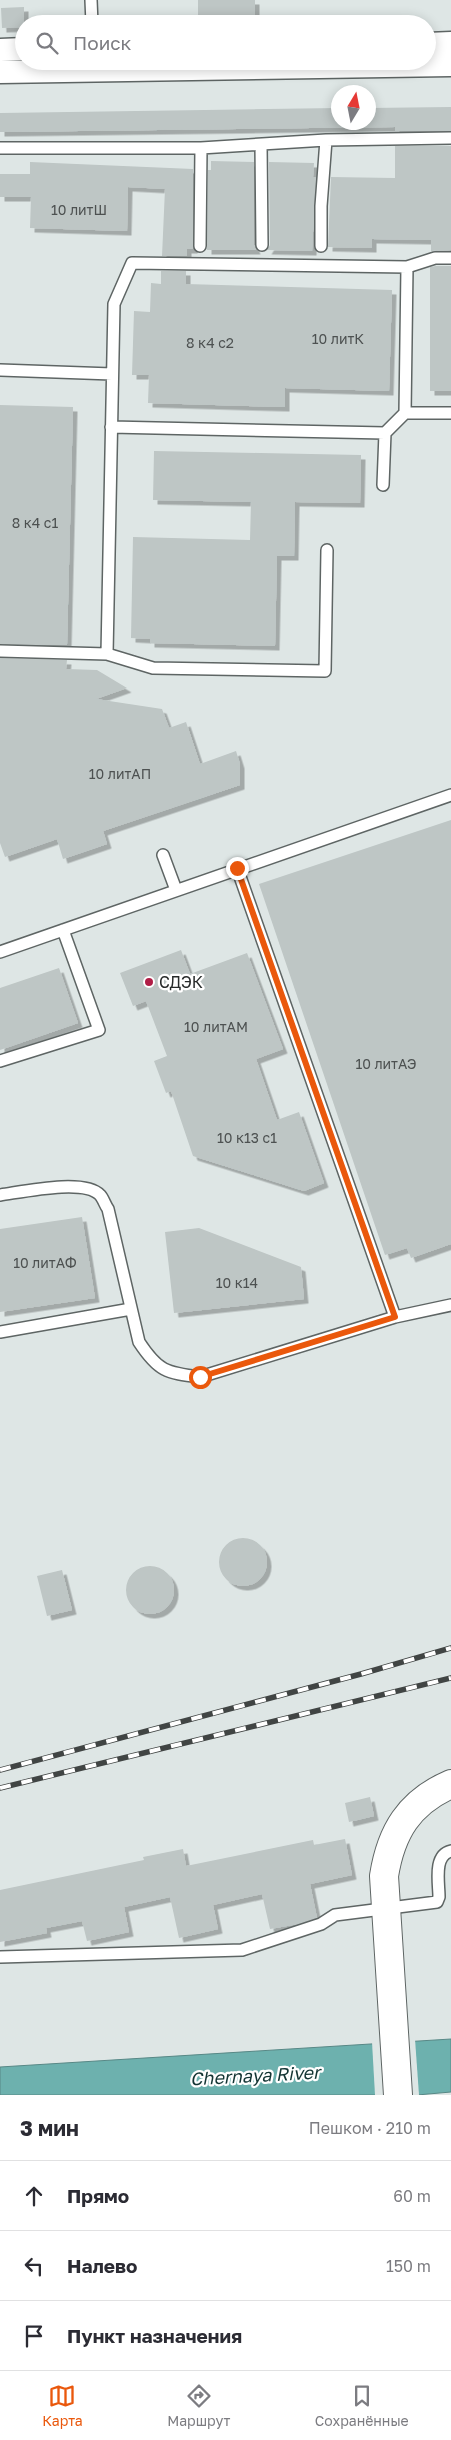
<!DOCTYPE html>
<html lang="ru">
<meta charset="utf-8">
<style>
body{margin:0;font-family:"Golos Text",sans-serif;background:#f7f7f7;color:#2b2b33}
.compass{position:absolute;left:331px;top:85px;width:45px;height:45px;border-radius:50%;background:#fff;box-shadow:0 2px 12px #0003;rotate:10deg}
.stop{position:absolute;width:15px;height:15px;margin:-11px;border:4px solid #ea580c;border-radius:50%;background:#fff}
.stop.end{background:#ea580c;border-color:#fff;box-shadow:0 1px 5px #0008}
.list{margin:0;padding:0;list-style:none}
h2{display:flex;justify-content:space-between;align-items:center;height:65px;margin:0;padding:0 20px;font-size:21px}
h2 small{font-size:16px;font-weight:400;color:#7c7c81}
.list li{display:grid;grid-template-columns:32px 1fr auto;gap:15px;align-items:center;box-sizing:border-box;height:70px;padding:0 20px;border-top:1px solid #e1e1e2}
.list b{display:block;font-size:19px;white-space:nowrap}
.list em{font-size:16px;font-style:normal;color:#7c7c81}
.icon{flex:none;width:28px;height:28px;fill:none;stroke:currentColor;stroke-width:2;stroke-linecap:round;stroke-linejoin:round}
.map{position:relative;flex:none;width:451px;height:2095px;overflow:hidden}
.search{position:absolute;background:#fff;box-shadow:0 2px 12px #0003;left:15px;right:15px;top:15px;height:55px;display:flex;align-items:center;gap:12px;box-sizing:border-box;padding:0 18px;border-radius:28px;color:#7c7c81;font-size:19px}
.sheet{height:275px;background:#fff}
nav{display:flex;justify-content:space-around;align-items:center;box-sizing:border-box;height:70px;border-top:1px solid #e1e1e2;background:#fff;font-size:14px;color:#7c7c81}
nav a{display:grid;justify-items:center;gap:2px}
nav .on{color:#ea580c}
.map>svg:first-child{display:block}
.water{fill:#6db1ae;stroke:#588886}
.pier{fill:#dee6e5}
.building{fill:#bec6c5;filter:url(#shadow)}
.lines{fill:none;stroke-linecap:round;stroke-linejoin:round}
.lane-casing{stroke:#5e6564;stroke-width:14}
.street-casing{stroke:#5e6564;stroke-width:25}
.secondary-casing{stroke:#5e6564;stroke-width:30}
.lane{stroke:#fff;stroke-width:11}
.street{stroke:#fff;stroke-width:22}
.secondary{stroke:#fff;stroke-width:28}
.rail-casing{stroke:#414544;stroke-width:5.5}
.rail{stroke:#fff;stroke-width:4;stroke-dasharray:11;stroke-linecap:butt}
.route{stroke:#ea580c;stroke-width:6}
.poi-dot{fill:#b01d46;stroke:#fff;stroke-width:2}
.labels{text-anchor:middle;stroke-width:4.5;stroke-linejoin:round;paint-order:stroke}
.number-label{font-size:14px;fill:#4d5151}
.poi-label{font-size:16px;fill:#272a2a;stroke:#fff;text-anchor:start}
.water-label{font-size:18px;font-style:italic;fill:#133534;stroke:#fff}
</style>
<div class="map">
<svg width="451" height="2095" viewBox="0 0 451 2095">
<defs>
<filter id="shadow"><feDropShadow dx="4.5" dy="4.5" stdDeviation="0" flood-color="#0004"/></filter>
</defs>
<rect width="100%" height="100%" fill="#dee6e5"/>
<path class="water" d="M 451,2039 L 451,2092 L 417,2095 L 0,2095 L 0,2067 Z"/>
<path class="pier" d="M 415,2039 L 419,2095 L 375,2095 L 372,2042 Z"/>
<path class="building" d="M 198,0 L 255,0 L 255,15 L 198,17 Z
M 24,7 L 24,27 L 2,28 L 1,8 Z
M 451,107 L 451,131 L 395,131 L 395,127 L 0,132 L 0,113 L 338,108 L 338,122 L 368,122 L 368,108 Z
M 395,146 L 451,146 L 451,250 L 431,251 L 431,240 L 372,239 L 372,248 L 328,247 L 331,177 L 395,178 Z
M 211,161 L 254,162 L 254,245 L 256,250 L 207,250 L 208,170 L 211,170 Z
M 30,162 L 193,169 L 193,249 L 187,249 L 187,256 L 162,256 L 165,189 L 128,187 L 127,231 L 30,228 L 31,197 L 0,197 L 0,174 L 30,174 Z
M 269,162 L 314,163 L 313,177 L 316,177 L 312,251 L 267,250 L 270,245 Z
M 436,266 L 451,266 L 451,391 L 430,391 L 430,267 Z
M 161,271 L 186,271 L 186,284 L 392,290 L 389,391 L 285,388 L 285,407 L 148,403 L 149,375 L 132,375 L 134,311 L 150,312 L 151,283 L 161,284 Z
M 0,405 L 73,407 L 67,645 L 0,644 Z
M 154,451 L 361,455 L 360,503 L 295,502 L 294,556 L 277,556 L 275,646 L 150,643 L 150,639 L 131,638 L 133,537 L 250,540 L 251,502 L 153,500 Z
M 0,658 L 67,660 L 66,669 L 97,670 L 127,688 L 96,699 L 162,709 L 169,728 L 186,722 L 200,764 L 236,751 L 240,764 L 240,785 L 103,831 L 107,844 L 63,859 L 57,839 L 5,857 L 0,843 Z
M 451,820 L 451,1244 L 411,1258 L 407,1248 L 385,1255 L 259,884 Z
M 181,950 L 190,974 L 247,953 L 283,1049 L 256,1059 L 277,1120 L 299,1112 L 324,1183 L 304,1191 L 193,1156 L 171,1091 L 166,1093 L 154,1061 L 167,1056 L 146,1001 L 133,1006 L 120,973 Z
M 59,968 L 78,1023 L 0,1050 L 0,988 Z
M 82,1217 L 95,1298 L 0,1312 L 0,1229 Z
M 199,1228 L 301,1267 L 304,1299 L 174,1313 L 165,1232 Z
M219 1562a24 24 0 1 1 48 0a24 24 0 1 1-48 0Z
M126 1590a24 24 0 1 1 48 0a24 24 0 1 1-48 0Z
M 62,1570 L 72,1610 L 47,1616 L 37,1576 Z
M 370,1797 L 374,1816 L 349,1822 L 345,1803 Z
M 345,1839 L 352,1875 L 310,1884 L 317,1918 L 298,1924 L 270,1929 L 262,1894 L 213,1905 L 218,1929 L 179,1938 L 170,1897 L 124,1907 L 129,1932 L 87,1941 L 82,1921 L 46,1928 L 47,1933 L 0,1942 L 0,1890 L 144,1860 L 143,1857 L 183,1849 L 186,1866 L 313,1840 L 314,1845 Z"/>
<g class="lines">
<defs>
<path id="lane" d="M 91,0 L 92,24
M 261,145 L 262,245
M 0,148 L 201,148 L 326,140 L 451,138
M 200,246 L 201,148
M 321,246 L 321,206 L 326,140
M 0,370 L 112,374
M 405,413 L 407,267
M 111,427 L 385,433 L 405,413 L 451,413
M 383,485 L 385,433
M 0,651 L 107,654 L 114,304 L 132,263 L 407,267 L 435,258 L 451,258
M 107,654 L 153,668 L 325,671 L 327,550
M 163,855 L 176,890
M 237,868 L 395,1317
M 0,952 L 451,795
M 0,1061 L 99,1030 L 63,930
M 0,1195 C 22,1192 84,1178 100,1195 C 103,1198 105,1205 108,1209 L 139,1342 C 158,1371 166,1373 200,1377 L 395,1317 L 451,1305
M 0,1332 L 131,1309
M 0,1957 L 242,1950 L 321,1924 L 335,1915 L 437,1902 L 439,1897 C 439,1883 433,1855 451,1851"/>
<path id="street" d="M 427,44 L 451,43
M 0,50 L 24,49
M 0,72 L 451,65"/>
<path id="secondary" d="M 398,2095 L 384,1876 C 391,1832 409,1802 451,1784"/>
</defs>
<use href="#lane" class="lane-casing"/>
<use href="#street" class="street-casing"/>
<use href="#secondary" class="secondary-casing"/>
<use href="#lane" class="lane"/>
<use href="#street" class="street"/>
<use href="#secondary" class="secondary"/>
<defs>
<path id="rail" d="M 0,1770 L 361,1674 L 451,1648
M 0,1788 L 451,1678"/>
</defs>
<use href="#rail" class="rail-casing"/>
<use href="#rail" class="rail"/>
</g>
<g class="lines">
<path class="route" d="M 200,1377 L 395,1317 L 237,868"/>
</g>
<circle class="poi-dot" cx="149" cy="982" r="5"/>
<g class="labels">
<g class="number-label">
<text x="79" y="215">10 литШ</text>
<text x="338" y="344">10 литК</text>
<text x="210" y="348">8 к4 с2</text>
<text x="35" y="528">8 к4 с1</text>
<text x="120" y="779">10 литАП</text>
<text x="216" y="1032">10 литАМ</text>
<text x="386" y="1069">10 литАЭ</text>
<text x="247" y="1143">10 к13 с1</text>
<text x="45" y="1268">10 литАФ</text>
<text x="237" y="1288">10 к14</text>
</g>
<g class="poi-label">
<text x="159" y="988">СДЭК</text>
</g>
<g class="water-label">
<text transform="translate(255 2076) rotate(-3)" y="6">Chernaya River</text>
</g>
</g>
</svg>
<svg class="compass" viewBox="-18 -18 36 36"><path d="M0-13l5 13h-10z" fill="#e53935"/><path d="M0 13l5-13h-10z" fill="#7c7c81"/></svg>
<div class="stop" style="left:200px;top:1377px"></div>
<div class="stop end" style="left:237px;top:868px"></div>
<div class="search"><svg class="icon" aria-label="search" viewBox="0 0 24 24"><circle cx="10" cy="10" r="6"/><path d="M15 15l6 6"/></svg>Поиск</div>
</div>
<section class="sheet">
<h2>3 мин<small>Пешком · 210 m</small></h2>
<ul class="list">
<li><svg class="icon" aria-label="ahead" viewBox="0 0 24 24"><path d="M12 20V5M6 11l6-6 6 6"/></svg><div><b>Прямо</b></div><em>60 m</em></li>
<li><svg class="icon" aria-label="left" viewBox="0 0 24 24"><path d="M17 20v-9H6M10 6l-5 5 5 5"/></svg><div><b>Налево</b></div><em>150 m</em></li>
<li><svg class="icon" aria-label="arrive" viewBox="0 0 24 24"><path d="M6 21V4h12l-3 4 3 4H6"/></svg><div><b>Пункт назначения</b></div></li>
</ul>
</section>
<nav>
<a class="on"><svg class="icon" aria-label="map" viewBox="0 0 24 24"><path d="M3 6l6-2 6 2 6-2v14l-6 2-6-2-6 2zM9 4v14M15 6v14"/></svg>Карта</a>
<a><svg class="icon" aria-label="directions" viewBox="0 0 24 24"><path d="M12 3l9 9-9 9-9-9zM9 14v-3h6M13 9l2 2-2 2"/></svg>Маршрут</a>
<a><svg class="icon" aria-label="saved" viewBox="0 0 24 24"><path d="M7 4h10v16l-5-4-5 4z"/></svg>Сохранённые</a>
</nav>
